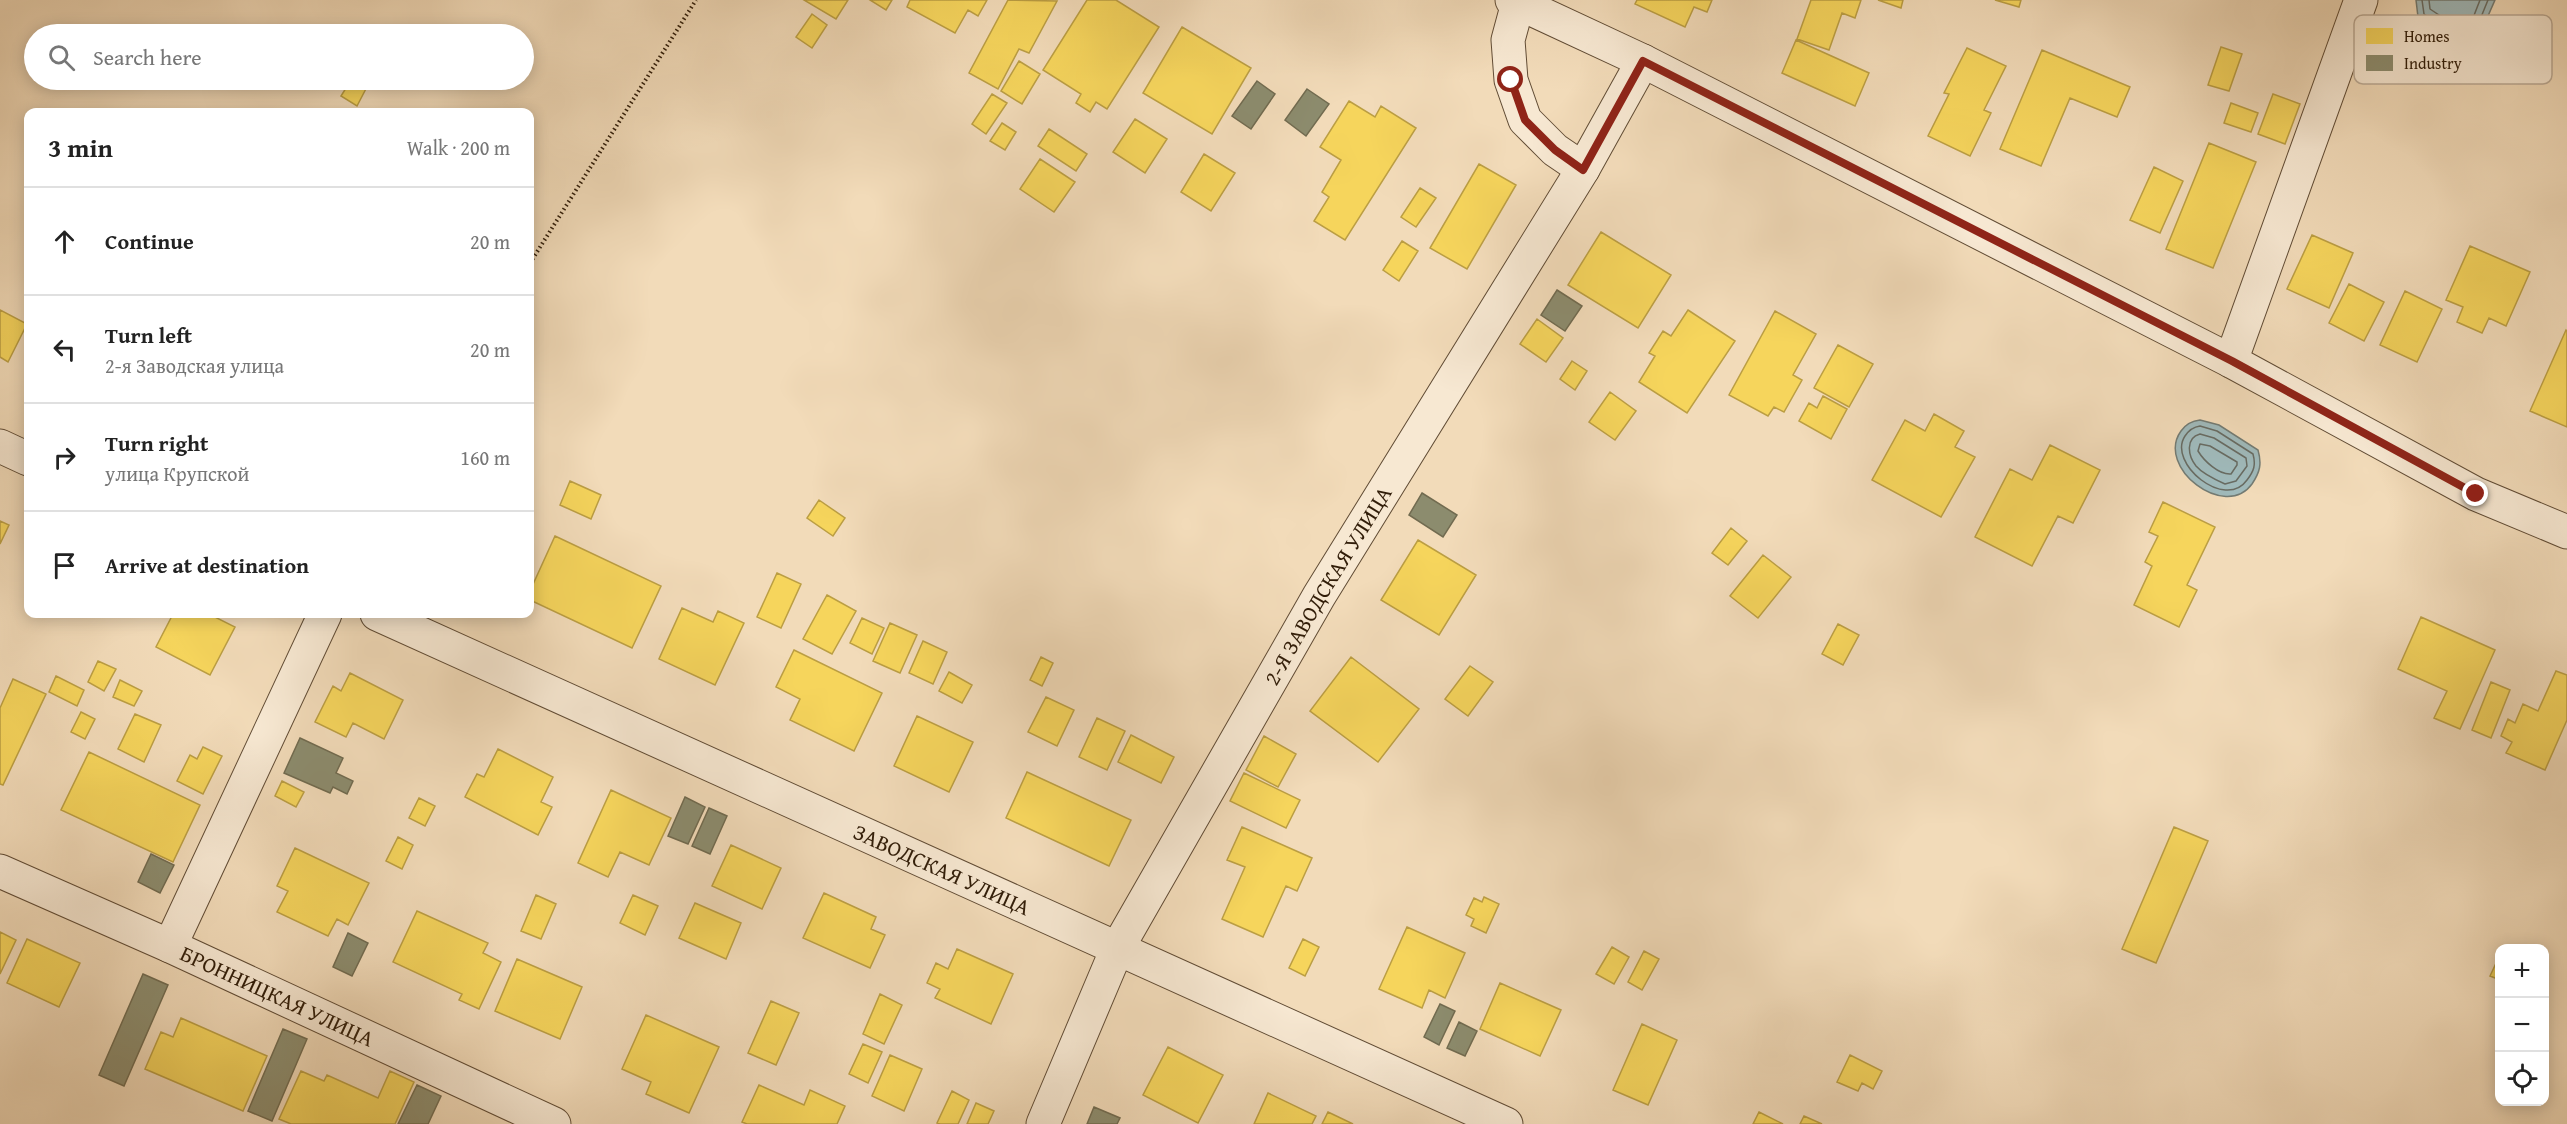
<!DOCTYPE html>
<meta charset="utf-8">
<style>
body{margin:0;font-family:"Gentium Book Plus",serif;background:#f2f2f2;color:#222}
.controls{position:absolute;right:18px;bottom:18px;display:grid;overflow:hidden;border-radius:12px;box-shadow:0 3px 15px #0003}
.controls button{width:54px;height:54px;display:grid;place-items:center;padding:0;border:0;border-bottom:2px solid #e0e0e0;background:#fff;color:#222;font:30px sans-serif}
.stop{position:absolute;width:18px;height:18px;margin:-14px;border:4px solid #8f2418;border-radius:50%;background:#fff}
.stop.end{background:#8f2418;border-color:#fff;box-shadow:0 2px 6px #0008}
.list{margin:0;padding:0;list-style:none}
h2{display:flex;justify-content:space-between;align-items:center;height:78px;margin:0;padding:0 24px;font-size:26px}
h2 small{font-size:20px;font-weight:400;color:#767676}
.list li{display:grid;grid-template-columns:39px 1fr auto;gap:18px;align-items:center;box-sizing:border-box;height:108px;padding:0 24px;border-top:2px solid #e0e0e0}
.list b{display:block;font-size:22px;white-space:nowrap}
.list p{margin:0;font-size:20px;white-space:nowrap;color:#767676}
.list em{font-size:20px;font-style:normal;color:#767676}
.icon{flex:none;width:33px;height:33px;fill:none;stroke:currentColor;stroke-width:2;stroke-linecap:round;stroke-linejoin:round}
.map{position:relative;flex:none;width:2567px;height:1124px;overflow:hidden}
.search{position:absolute;background:#fff;box-shadow:0 3px 15px #0003;left:24px;top:24px;width:510px;height:66px;display:flex;align-items:center;gap:15px;box-sizing:border-box;padding:0 21px;border-radius:33px;color:#767676;font-size:22px}
.panel{position:absolute;background:#fff;box-shadow:0 3px 15px #0003;left:24px;top:108px;width:510px;height:510px;border-radius:12px}
.map>svg:first-child{display:block}
.water{fill:#9fb9ba;stroke:#737b73;stroke-width:1.5}
.homes{fill:#f6d55c;stroke:#bb9e43;stroke-width:1.5}
.industry{fill:#8c8c6e;stroke:#716b50;stroke-width:1.5}
.lines{fill:none;stroke-linecap:round;stroke-linejoin:round}
.shore{stroke:#686b62;stroke-width:1.5}
.minor-casing{stroke:#614c35;stroke-width:35}
.path{stroke:#311d09;stroke-width:4;stroke-dasharray:1.5 3;stroke-linecap:butt}
.minor{stroke:#f7e8d2;stroke-width:33}
.route{stroke:#8f2418;stroke-width:8}
.labels{text-anchor:middle;stroke-width:6;stroke-linejoin:round;paint-order:stroke}
.street-label{font-size:22px;fill:#311d09;stroke:#f7e8d2}
.key{fill:#f7e8d2;stroke:#bcab96;stroke-width:1.5}
.key-label{font-size:16px;fill:#311d09}
</style>
<div class="map">
<svg width="2567" height="1124" viewBox="0 0 2567 1124">
<rect width="100%" height="100%" fill="#f2dbb9"/>
<filter id="stains"><feTurbulence type="fractalNoise" baseFrequency=".00333" numOctaves="4"/><feColorMatrix values="0 0 0 0 .2 0 0 0 0 .09 0 0 0 0 .02 0 0 0 .5 -.17"/></filter>
<radialGradient id="worn" r=".72"><stop offset=".6" stop-color="#630" stop-opacity="0"/><stop offset="1" stop-color="#630" stop-opacity=".3"/></radialGradient>
<path class="water" d="M 2416,0 L 2495,0 L 2484,25 L 2473,38 C 2451,39 2436,29 2418,17 Z
M 2200,420 L 2219,425 L 2258,450 C 2262,464 2260,472 2252,484 C 2225,521 2155,467 2181,431 C 2186,424 2191,421 2200,420 Z"/>
<path class="homes" d="M 804,0 L 848,0 L 836,19 Z
M 870,0 L 892,0 L 886,10 Z
M 910,0 L 987,0 L 978,16 L 968,10 L 955,33 L 907,7 Z
M 1008,0 L 1057,1 L 1029,53 L 1019,49 L 998,89 L 969,73 Z
M 1087,0 L 1116,0 L 1159,27 L 1107,109 L 1096,102 L 1090,112 L 1076,103 L 1081,94 L 1043,70 Z
M 1637,0 L 1712,0 L 1707,12 L 1694,7 L 1685,27 L 1635,4 Z
M 1811,0 L 1861,0 L 1855,18 L 1842,13 L 1829,50 L 1797,39 Z
M 1878,0 L 1903,0 L 1901,8 Z
M 1995,0 L 2021,0 L 2019,7 Z
M 812,14 L 827,25 L 812,48 L 796,37 Z
M 1182,27 L 1251,68 L 1212,134 L 1143,93 Z
M 1796,40 L 1869,73 L 1855,106 L 1782,73 Z
M 2221,47 L 2242,54 L 2229,91 L 2208,85 Z
M 1967,48 L 2006,66 L 1984,110 L 1991,113 L 1970,156 L 1928,136 L 1949,94 L 1944,93 Z
M 2042,50 L 2130,87 L 2117,117 L 2070,98 L 2041,166 L 2000,149 Z
M 1019,61 L 1040,74 L 1022,104 L 1001,91 Z
M 351,80 L 370,81 L 357,106 L 341,96 Z
M 992,94 L 1007,103 L 986,134 L 972,124 Z
M 2273,94 L 2300,104 L 2285,144 L 2258,134 Z
M 1349,101 L 1375,117 L 1381,106 L 1416,128 L 1345,240 L 1314,221 L 1329,197 L 1322,192 L 1341,160 L 1320,147 Z
M 2231,103 L 2258,113 L 2251,132 L 2224,123 Z
M 1135,119 L 1167,139 L 1145,173 L 1113,152 Z
M 1002,123 L 1016,132 L 1005,150 L 990,141 Z
M 1049,129 L 1087,154 L 1076,171 L 1038,146 Z
M 2209,143 L 2256,162 L 2213,268 L 2166,249 Z
M 1204,154 L 1235,173 L 1211,211 L 1181,192 Z
M 1040,159 L 1075,182 L 1054,212 L 1020,189 Z
M 1479,164 L 1516,185 L 1467,269 L 1430,248 Z
M 2154,167 L 2183,181 L 2160,233 L 2130,220 Z
M 1420,188 L 1436,198 L 1416,227 L 1401,217 Z
M 1601,232 L 1671,275 L 1638,328 L 1568,285 Z
M 2312,235 L 2353,253 L 2329,308 L 2287,289 Z
M 1402,241 L 1418,251 L 1399,281 L 1383,270 Z
M 2470,246 L 2530,272 L 2506,326 L 2489,318 L 2482,333 L 2457,322 L 2463,307 L 2446,300 Z
M 2349,284 L 2384,302 L 2364,341 L 2329,323 Z
M 2405,291 L 2442,309 L 2417,362 L 2380,345 Z
M 0,310 L 27,324 L 8,362 L 0,357 Z
M 1688,310 L 1735,341 L 1687,413 L 1639,382 L 1655,356 L 1649,353 L 1663,331 L 1671,336 Z
M 1775,311 L 1816,334 L 1793,375 L 1802,380 L 1784,412 L 1774,407 L 1768,416 L 1729,395 Z
M 1537,319 L 1563,338 L 1546,362 L 1520,344 Z
M 2566,330 L 2567,331 L 2567,427 L 2530,411 Z
M 1838,345 L 1873,364 L 1849,407 L 1814,388 Z
M 1572,361 L 1587,371 L 1575,390 L 1560,379 Z
M 1610,392 L 1636,411 L 1615,440 L 1589,422 Z
M 1823,396 L 1847,409 L 1831,439 L 1799,421 L 1809,403 L 1817,408 Z
M 1934,414 L 1964,431 L 1955,447 L 1975,457 L 1941,517 L 1872,480 L 1905,420 L 1925,431 Z
M 2050,445 L 2100,470 L 2073,523 L 2058,516 L 2032,566 L 1975,537 L 2010,469 L 2032,480 Z
M 570,481 L 601,495 L 591,519 L 560,505 Z
M 819,500 L 845,518 L 833,536 L 807,518 Z
M 2163,502 L 2215,527 L 2187,585 L 2197,590 L 2179,627 L 2134,605 L 2152,566 L 2145,562 L 2158,536 L 2149,532 Z
M 0,521 L 9,525 L 0,544 Z
M 1731,528 L 1747,541 L 1728,565 L 1712,553 Z
M 555,536 L 661,586 L 632,648 L 530,600 L 530,591 Z
M 1418,540 L 1476,575 L 1439,635 L 1381,600 Z
M 1763,555 L 1791,577 L 1758,618 L 1730,596 Z
M 777,573 L 801,584 L 781,628 L 757,617 Z
M 827,595 L 856,611 L 832,654 L 803,639 Z
M 682,608 L 713,622 L 718,611 L 744,623 L 715,685 L 659,659 Z
M 173,614 L 209,614 L 235,627 L 210,675 L 156,647 Z
M 2421,617 L 2495,650 L 2460,729 L 2434,718 L 2447,691 L 2398,669 Z
M 862,618 L 884,628 L 872,654 L 850,643 Z
M 890,623 L 917,635 L 900,673 L 873,661 Z
M 1838,624 L 1859,635 L 1843,665 L 1822,654 Z
M 923,641 L 947,652 L 933,684 L 909,673 Z
M 794,650 L 882,693 L 854,751 L 790,720 L 800,699 L 776,687 Z
M 1041,657 L 1053,663 L 1042,686 L 1030,680 Z
M 1351,657 L 1419,709 L 1378,762 L 1310,711 Z
M 98,661 L 116,669 L 104,691 L 88,682 Z
M 1470,666 L 1493,682 L 1468,716 L 1445,699 Z
M 2556,671 L 2567,675 L 2567,720 L 2545,770 L 2506,753 L 2512,742 L 2501,736 L 2508,719 L 2515,723 L 2523,704 L 2538,711 Z
M 949,672 L 972,685 L 962,703 L 939,691 Z
M 350,673 L 403,700 L 384,739 L 353,723 L 346,737 L 315,722 L 333,686 L 341,691 Z
M 56,676 L 84,690 L 77,706 L 49,692 Z
M 13,679 L 46,694 L 3,785 L 0,784 L 0,708 Z
M 120,680 L 142,691 L 134,706 L 113,697 Z
M 2491,682 L 2510,690 L 2491,738 L 2472,730 Z
M 1046,697 L 1074,710 L 1057,746 L 1028,732 Z
M 81,712 L 95,719 L 85,739 L 71,732 Z
M 135,714 L 161,725 L 144,762 L 118,749 Z
M 917,716 L 973,742 L 949,792 L 894,766 Z
M 1097,718 L 1125,731 L 1107,770 L 1079,757 Z
M 1131,735 L 1174,757 L 1161,783 L 1118,762 Z
M 1264,736 L 1296,754 L 1278,787 L 1246,770 Z
M 203,747 L 222,756 L 203,794 L 177,781 L 190,755 L 197,759 Z
M 498,749 L 553,777 L 541,802 L 552,807 L 538,835 L 465,797 L 477,774 L 484,777 Z
M 89,752 L 200,805 L 173,862 L 61,810 Z
M 1027,772 L 1131,820 L 1109,866 L 1006,818 Z
M 1244,773 L 1300,800 L 1286,828 L 1230,801 Z
M 282,781 L 304,792 L 296,807 L 275,796 Z
M 611,790 L 671,818 L 649,865 L 620,852 L 608,877 L 578,863 Z
M 419,798 L 435,806 L 425,826 L 409,818 Z
M 1242,827 L 1312,858 L 1297,891 L 1286,886 L 1263,937 L 1222,919 L 1245,867 L 1227,860 Z
M 2174,827 L 2208,841 L 2156,963 L 2122,949 Z
M 398,837 L 413,845 L 402,869 L 386,861 Z
M 731,845 L 781,868 L 762,909 L 712,886 Z
M 295,848 L 369,883 L 348,925 L 337,919 L 328,936 L 277,912 L 288,891 L 277,886 Z
M 824,893 L 876,917 L 871,929 L 885,935 L 870,968 L 803,938 Z
M 536,895 L 556,904 L 541,939 L 521,931 Z
M 633,895 L 658,906 L 645,935 L 620,923 Z
M 1484,897 L 1499,904 L 1486,933 L 1471,926 L 1474,919 L 1466,915 L 1474,898 L 1482,902 Z
M 695,903 L 741,923 L 726,959 L 679,938 Z
M 417,911 L 488,943 L 483,953 L 501,962 L 479,1009 L 459,1000 L 462,994 L 393,962 Z
M 1407,927 L 1465,953 L 1445,998 L 1429,990 L 1422,1008 L 1379,989 Z
M 0,932 L 16,940 L 0,974 Z
M 27,939 L 80,963 L 59,1007 L 7,983 Z
M 1303,939 L 1319,947 L 1305,976 L 1289,968 Z
M 1612,947 L 1629,957 L 1614,984 L 1596,974 Z
M 957,949 L 1013,974 L 991,1024 L 935,998 L 940,989 L 927,983 L 936,963 L 948,969 Z
M 1644,951 L 1659,959 L 1642,990 L 1628,982 Z
M 517,959 L 582,987 L 560,1039 L 495,1011 Z
M 2498,959 L 2500,960 L 2500,980 L 2490,976 Z
M 1500,983 L 1561,1010 L 1540,1056 L 1480,1029 Z
M 880,994 L 902,1005 L 884,1044 L 863,1034 Z
M 771,1001 L 799,1013 L 776,1065 L 748,1053 Z
M 646,1015 L 719,1047 L 689,1113 L 646,1094 L 651,1082 L 622,1069 Z
M 181,1018 L 267,1056 L 243,1111 L 145,1069 L 161,1032 L 173,1037 Z
M 1642,1024 L 1677,1040 L 1648,1105 L 1613,1090 Z
M 863,1044 L 882,1052 L 868,1083 L 849,1074 Z
M 1168,1047 L 1223,1075 L 1198,1123 L 1143,1095 Z
M 890,1055 L 922,1069 L 904,1111 L 872,1096 Z
M 1850,1055 L 1882,1071 L 1873,1089 L 1862,1083 L 1858,1091 L 1837,1082 Z
M 301,1071 L 324,1081 L 327,1075 L 378,1098 L 390,1071 L 414,1082 L 395,1124 L 291,1124 L 279,1119 Z
M 759,1085 L 804,1105 L 810,1090 L 845,1106 L 837,1124 L 747,1124 L 742,1122 Z
M 952,1091 L 969,1100 L 958,1124 L 940,1124 L 937,1123 Z
M 1268,1093 L 1316,1116 L 1312,1124 L 1254,1124 Z
M 976,1103 L 994,1111 L 988,1124 L 967,1124 Z
M 1328,1112 L 1353,1124 L 1322,1124 Z
M 1759,1112 L 1783,1124 L 1753,1124 Z
M 1804,1116 L 1822,1124 L 1800,1124 Z"/>
<path class="industry" d="M 1257,81 L 1275,94 L 1251,129 L 1232,116 Z
M 1307,89 L 1329,104 L 1306,136 L 1285,120 Z
M 1557,290 L 1582,306 L 1565,331 L 1541,315 Z
M 1422,493 L 1457,515 L 1443,537 L 1409,515 Z
M 300,738 L 343,758 L 336,773 L 353,781 L 347,794 L 333,787 L 330,793 L 284,773 Z
M 685,797 L 705,807 L 688,844 L 668,836 Z
M 709,808 L 727,816 L 710,854 L 692,846 Z
M 151,854 L 174,865 L 160,893 L 138,882 Z
M 348,933 L 368,943 L 352,976 L 333,967 Z
M 143,974 L 168,985 L 124,1086 L 99,1075 Z
M 1440,1004 L 1455,1011 L 1439,1045 L 1424,1037 Z
M 1459,1022 L 1477,1031 L 1465,1056 L 1447,1048 Z
M 283,1029 L 307,1039 L 272,1121 L 248,1111 Z
M 417,1085 L 441,1096 L 428,1124 L 398,1124 Z
M 1094,1107 L 1120,1118 L 1117,1124 L 1087,1124 Z"/>
<g class="lines">
<path class="shore" d="M 2422,0 L 2424,14 C 2439,24 2452,34 2471,32 L 2479,22 L 2488,0
M 2429,0 L 2430,9 L 2448,21 L 2465,25 L 2473,18 L 2480,0
M 2200,426 L 2217,431 L 2253,454 C 2256,465 2254,471 2247,480 C 2225,511 2167,463 2185,436 C 2189,430 2193,427 2200,426 Z
M 2200,434 L 2214,438 L 2246,458 L 2247,466 L 2236,481 L 2225,484 C 2216,480 2202,473 2196,466 C 2188,456 2185,438 2200,434 Z
M 2200,444 L 2210,446 L 2237,462 L 2237,465 L 2231,474 C 2219,475 2204,461 2198,451 Z"/>
<defs>
<g id="minor">
<path d="M 1512,0 L 1643,61 L 2231,361 L 2476,494 L 2567,532"/>
<path d="M 1518,3 L 1508,40 L 1511,80 L 1525,120 L 1555,150 L 1583,169"/>
<path d="M 2231,361 L 2361,0"/>
<path d="M 0,446 L 28,459"/>
<path id="s1" d="M 377,614 L 1506,1124"/>
<path id="s2" d="M 0,871 L 170,946 L 554,1124"/>
<path d="M 170,946 L 325,614"/>
<path id="s3" d="M 1043,1124 L 1117,949 L 1319,596 L 1583,169 L 1643,61"/>
</g>
</defs>
<use href="#minor" class="minor-casing"/>
<path class="path" d="M 530,263 L 696,0"/>
<use href="#minor" class="minor"/>
</g>
<g class="lines">
<path class="route" d="M 1511,80 L 1525,120 L 1555,150 L 1583,170 L 1643,61 L 2232,361 L 2476,494"/>
</g>
<g class="labels">
<g class="street-label">
<text dy="8" stroke="none"><textPath href="#s3" startOffset="610">2-Я ЗАВОДСКАЯ УЛИЦА</textPath></text>
<text dy="8" stroke="none"><textPath href="#s1" startOffset="620">ЗАВОДСКАЯ УЛИЦА</textPath></text>
<text dy="8" stroke="none"><textPath href="#s2" startOffset="304">БРОННИЦКАЯ УЛИЦА</textPath></text>
</g>
</g>
<rect x="2354" y="15" width="198" height="69" rx="9" class="key"/>
<rect x="2366" y="28" width="27" height="16" fill="#f6d55c"/>
<rect x="2366" y="55" width="27" height="16" fill="#8c8c6e"/>
<g class="key-label">
<text x="2404" y="42">Homes</text>
<text x="2404" y="69">Industry</text>
</g>
<rect width="100%" height="100%" filter="url(#stains)"/>
<rect width="100%" height="100%" fill="url(#worn)"/>
</svg>
<div class="controls">
<button>+</button>
<button>−</button>
<button><svg class="icon" aria-label="locate" viewBox="0 0 24 24"><circle cx="12" cy="12" r="6"/><path d="M12 2v4M12 18v4M2 12h4M18 12h4"/></svg></button>
</div>
<div class="stop" style="left:1511px;top:80px"></div>
<div class="stop end" style="left:2476px;top:494px"></div>
<div class="search"><svg class="icon" aria-label="search" viewBox="0 0 24 24"><circle cx="10" cy="10" r="6"/><path d="M15 15l6 6"/></svg>Search here</div>
<section class="panel">
<h2>3 min<small>Walk · 200 m</small></h2>
<ul class="list">
<li><svg class="icon" aria-label="ahead" viewBox="0 0 24 24"><path d="M12 20V5M6 11l6-6 6 6"/></svg><div><b>Continue</b></div><em>20 m</em></li>
<li><svg class="icon" aria-label="left" viewBox="0 0 24 24"><path d="M17 20v-9H6M10 6l-5 5 5 5"/></svg><div><b>Turn left</b><p>2-я Заводская улица</p></div><em>20 m</em></li>
<li><svg class="icon" aria-label="right" viewBox="0 0 24 24"><path d="M7 20v-9h11M14 6l5 5-5 5"/></svg><div><b>Turn right</b><p>улица Крупской</p></div><em>160 m</em></li>
<li><svg class="icon" aria-label="arrive" viewBox="0 0 24 24"><path d="M6 21V4h12l-3 4 3 4H6"/></svg><div><b>Arrive at destination</b></div></li>
</ul>
</section>
</div>
